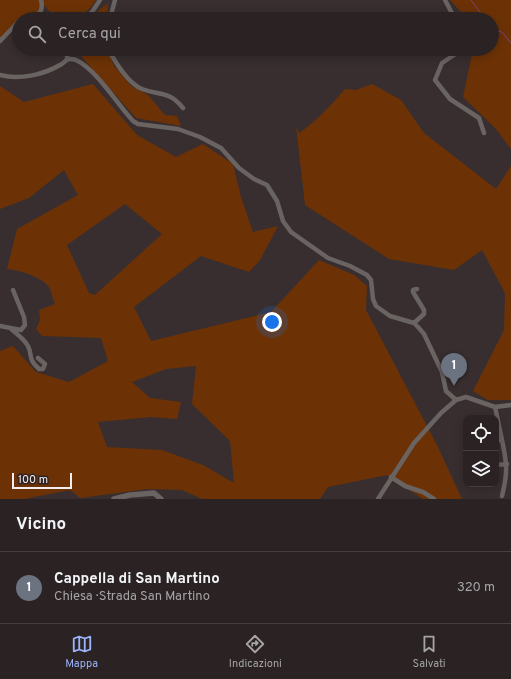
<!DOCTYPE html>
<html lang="it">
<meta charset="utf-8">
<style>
body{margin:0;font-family:Overpass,sans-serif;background:#322a2b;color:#f1f3f6}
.controls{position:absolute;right:12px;bottom:12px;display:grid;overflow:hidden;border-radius:8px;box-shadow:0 2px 10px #0003}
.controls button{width:36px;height:36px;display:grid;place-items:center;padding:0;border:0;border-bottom:1px solid #463f41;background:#2a2223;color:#f1f3f6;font:20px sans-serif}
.scale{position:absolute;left:12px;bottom:10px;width:60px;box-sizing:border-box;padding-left:4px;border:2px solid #f4edee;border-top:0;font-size:11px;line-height:14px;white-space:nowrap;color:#f4edee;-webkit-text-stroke:3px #2e2425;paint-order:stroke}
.you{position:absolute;left:272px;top:322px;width:14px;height:14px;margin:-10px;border:3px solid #fff;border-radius:50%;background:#1a73e8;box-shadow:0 0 0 6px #1a73e833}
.badge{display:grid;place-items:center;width:26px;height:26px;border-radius:50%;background:#9db4fd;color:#fff;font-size:13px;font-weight:700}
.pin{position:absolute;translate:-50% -33px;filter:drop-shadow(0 1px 2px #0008)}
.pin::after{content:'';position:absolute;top:21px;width:14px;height:12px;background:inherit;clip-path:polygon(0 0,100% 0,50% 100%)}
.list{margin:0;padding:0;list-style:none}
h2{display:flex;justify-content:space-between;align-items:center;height:52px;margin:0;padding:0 16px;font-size:17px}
h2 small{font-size:13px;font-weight:400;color:#a5a4a6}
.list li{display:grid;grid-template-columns:26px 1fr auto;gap:12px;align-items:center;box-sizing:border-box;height:72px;padding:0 16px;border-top:1px solid #463f41}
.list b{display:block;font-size:15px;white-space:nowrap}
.list p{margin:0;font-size:13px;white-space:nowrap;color:#a5a4a6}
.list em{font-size:13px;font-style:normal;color:#a5a4a6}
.icon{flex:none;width:22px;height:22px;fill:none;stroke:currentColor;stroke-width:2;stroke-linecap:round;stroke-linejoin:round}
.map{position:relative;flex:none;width:511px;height:499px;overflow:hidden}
.search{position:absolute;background:#2a2223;box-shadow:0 2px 10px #0003;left:12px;right:12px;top:12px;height:44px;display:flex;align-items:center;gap:10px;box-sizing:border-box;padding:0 14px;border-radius:22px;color:#a5a4a6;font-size:15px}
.sheet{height:124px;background:#2a2223}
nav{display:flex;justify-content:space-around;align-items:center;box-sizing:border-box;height:56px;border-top:1px solid #463f41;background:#2a2223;font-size:11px;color:#a5a4a6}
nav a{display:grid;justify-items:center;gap:2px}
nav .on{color:#9db4fd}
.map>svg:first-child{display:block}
.green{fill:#6c3206;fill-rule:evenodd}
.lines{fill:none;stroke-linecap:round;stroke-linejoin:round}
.stream{stroke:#82407d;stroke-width:1}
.minor{stroke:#696362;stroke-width:4.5}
.tertiary{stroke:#696362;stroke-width:5.5}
</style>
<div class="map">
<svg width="511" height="499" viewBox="0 0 511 499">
<rect width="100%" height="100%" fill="#382e2f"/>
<path class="green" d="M 0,0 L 39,0 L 41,6 L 36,14 L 20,17 L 0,38 Z
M 42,0 L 96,0 C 92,8 84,12 78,19 C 73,19 66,20 61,19 C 53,16 45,8 42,0 Z
M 450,0 L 511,0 L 511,149 L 496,129 L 463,97 L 473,49 L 492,49 L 492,19 L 464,19 L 461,12 Z
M 108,3 L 107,19 L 88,19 L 107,4 Z
M 72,49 L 107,49 L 114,66 L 131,86 L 148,95 L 165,115 L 177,116 L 181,126 L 136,118 L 81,56 L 71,53 Z
M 93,84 L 137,135 L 176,157 L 203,144 L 233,164 L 241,197 L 253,232 L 278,226 L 260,260 L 249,272 L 201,256 L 134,307 L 151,341 L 271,312 L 319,260 L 354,275 L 367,286 L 366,310 L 437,445 L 462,499 L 423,499 L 387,475 L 328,487 L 320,499 L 202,499 L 182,490 L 148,489 L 80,498 L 70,490 L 24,499 L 0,499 L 0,351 L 13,346 L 36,372 L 69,382 L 108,361 L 101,338 L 42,336 L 36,329 L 40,320 L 39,310 L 55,304 C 53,300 52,294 50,289 C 44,277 19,270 7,269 L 17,229 L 78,195 L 64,170 L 29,198 L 0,209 L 0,86 L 24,102 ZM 125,204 L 162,234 L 95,295 L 89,293 L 67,245 ZM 196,366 L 192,404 L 230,441 L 234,483 L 203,465 L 162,450 L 107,447 L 98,422 L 151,417 L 177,419 L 181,402 L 150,398 L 132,382 L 166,369 Z
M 372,84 L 401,100 L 424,133 L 496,189 L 511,166 L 511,400 L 488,400 L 473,391 L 504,330 L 505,293 L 482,250 L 454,270 L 389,259 L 305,205 L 296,126 L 299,133 C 317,121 331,105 345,89 L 356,90 Z"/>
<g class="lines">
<path class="stream" d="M 471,0 L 485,19
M 492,27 L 503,33 L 511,43"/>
<path class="minor" d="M 445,0 L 455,19
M 22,19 C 34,17 45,15 41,0
M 83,19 L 92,12 L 100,0
M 110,19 L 115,0
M 0,41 L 19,21
M 67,49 L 67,59
M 108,49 C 115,61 128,84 142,89 C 160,96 168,90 183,108
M 463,49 L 442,63 L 435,80 L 450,99 L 479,118 L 484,133
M 0,75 C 19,80 43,75 60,65 C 63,64 65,61 67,60 C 70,58 73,59 76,60 C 97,70 117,104 133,121 L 138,124 L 178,129 L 200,137 L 221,148 L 239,168 L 254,179 L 267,185 L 277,201 L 283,221 L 291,232 L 328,258 L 350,266 L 367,275 L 371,280 L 373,299 L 376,306 L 390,316 L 414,323 L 418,327 L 424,334 L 442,372 L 446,391 L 456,400
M 414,323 L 424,314 L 424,310 L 413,292 L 413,290 L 417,289
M 0,326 L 21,330 L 25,325 L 24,317 L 13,290
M 11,329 C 17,334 24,339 28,346 C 33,356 27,358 39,369 L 43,369 L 45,364 L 38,358
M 495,407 L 502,440 L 496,440
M 502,440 C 507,464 508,472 502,496
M 496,465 L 507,464
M 391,477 L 405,486 L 423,492 L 434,499
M 378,499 L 414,443 L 441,413 L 456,400 L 466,397 L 495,407 L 511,405"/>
<path class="tertiary" d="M 114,499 L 130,495 L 154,493 L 161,499"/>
</g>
</svg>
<div class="controls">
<button><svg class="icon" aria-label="locate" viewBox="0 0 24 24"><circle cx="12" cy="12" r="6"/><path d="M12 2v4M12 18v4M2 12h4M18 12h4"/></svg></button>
<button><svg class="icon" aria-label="layers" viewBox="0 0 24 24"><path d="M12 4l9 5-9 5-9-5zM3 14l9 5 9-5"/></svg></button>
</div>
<div class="scale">100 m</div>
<div class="you"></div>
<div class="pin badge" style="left:454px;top:386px;background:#6b7280">1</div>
<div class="search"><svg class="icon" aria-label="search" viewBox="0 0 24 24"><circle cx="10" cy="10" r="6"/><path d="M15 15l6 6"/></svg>Cerca qui</div>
</div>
<section class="sheet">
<h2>Vicino<small></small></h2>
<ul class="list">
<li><span class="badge" style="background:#6b7280">1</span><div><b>Cappella di San Martino</b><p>Chiesa · Strada San Martino</p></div><em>320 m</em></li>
</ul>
</section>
<nav>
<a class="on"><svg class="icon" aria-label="map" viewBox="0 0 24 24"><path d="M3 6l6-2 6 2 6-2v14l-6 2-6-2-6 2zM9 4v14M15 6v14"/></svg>Mappa</a>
<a><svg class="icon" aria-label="directions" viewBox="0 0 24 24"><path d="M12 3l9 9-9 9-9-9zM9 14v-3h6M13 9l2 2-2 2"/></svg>Indicazioni</a>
<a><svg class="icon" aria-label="saved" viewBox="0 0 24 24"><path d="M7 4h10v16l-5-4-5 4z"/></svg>Salvati</a>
</nav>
